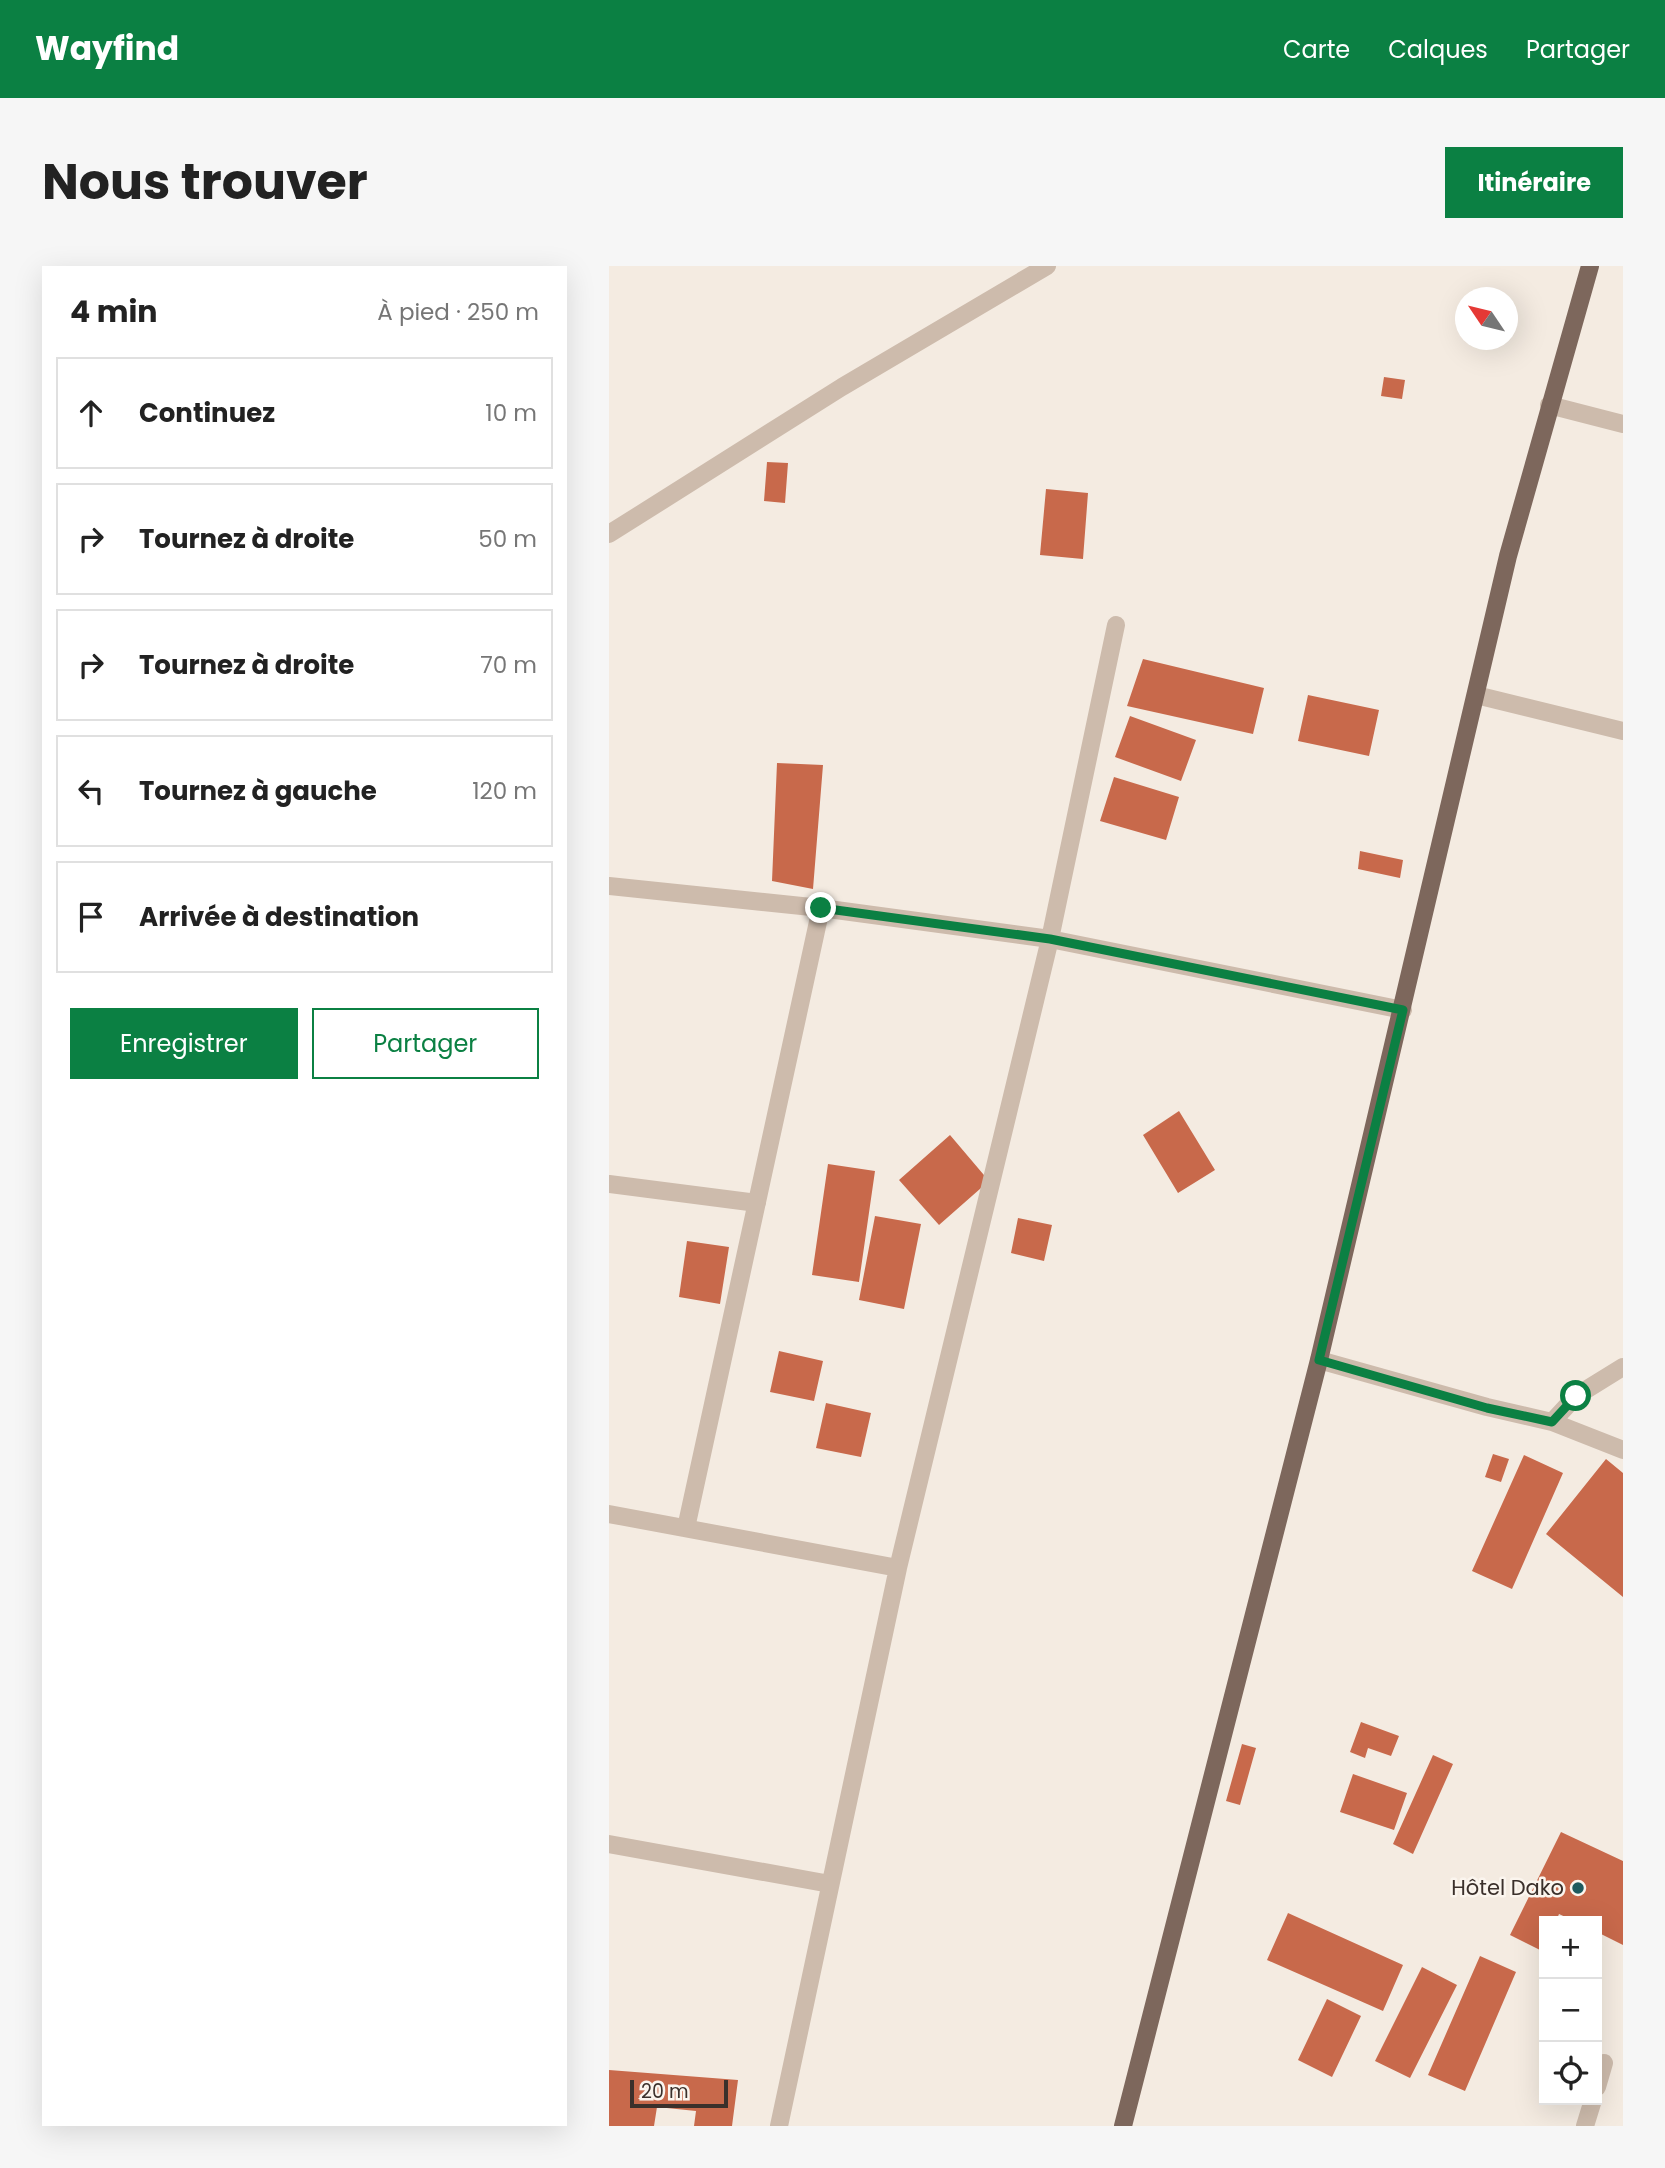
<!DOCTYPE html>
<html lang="fr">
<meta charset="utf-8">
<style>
body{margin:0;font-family:Poppins,sans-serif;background:#f6f6f6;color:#222}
.controls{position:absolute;right:21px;bottom:21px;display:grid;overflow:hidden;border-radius:0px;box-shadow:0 7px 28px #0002}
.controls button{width:63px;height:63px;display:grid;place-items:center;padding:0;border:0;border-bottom:2px solid #e0e0e0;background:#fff;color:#222;font:35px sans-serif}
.compass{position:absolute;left:846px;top:21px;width:63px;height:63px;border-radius:50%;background:#fff;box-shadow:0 7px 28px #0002;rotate:305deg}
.scale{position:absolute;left:21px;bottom:18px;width:98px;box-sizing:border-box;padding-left:7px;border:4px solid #3b302b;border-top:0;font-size:19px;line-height:24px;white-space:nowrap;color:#3b302b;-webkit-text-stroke:5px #fbf5ee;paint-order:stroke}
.stop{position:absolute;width:21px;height:21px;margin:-16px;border:5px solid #0b8043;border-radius:50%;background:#fff}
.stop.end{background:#0b8043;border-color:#fff;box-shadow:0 2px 7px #0008}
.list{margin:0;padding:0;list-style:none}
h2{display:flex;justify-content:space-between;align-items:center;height:91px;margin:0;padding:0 28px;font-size:30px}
h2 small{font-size:23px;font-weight:400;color:#767676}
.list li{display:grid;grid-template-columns:46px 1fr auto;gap:21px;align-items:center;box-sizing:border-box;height:112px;margin:0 14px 14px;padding:0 14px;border:2px solid #e0e0e0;border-radius:0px}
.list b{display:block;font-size:26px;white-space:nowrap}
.list em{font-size:23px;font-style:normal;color:#767676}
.actions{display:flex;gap:14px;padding:21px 28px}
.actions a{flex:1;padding:16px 0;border:2px solid #0b8043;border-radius:0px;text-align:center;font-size:24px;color:#0b8043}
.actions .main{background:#0b8043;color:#fff}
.icon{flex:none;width:38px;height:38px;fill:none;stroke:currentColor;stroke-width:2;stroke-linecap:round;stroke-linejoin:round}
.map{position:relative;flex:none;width:1014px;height:1860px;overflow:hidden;border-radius:0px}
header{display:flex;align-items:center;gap:42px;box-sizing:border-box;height:98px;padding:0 35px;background:#0b8043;color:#fff}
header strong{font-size:33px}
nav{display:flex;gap:38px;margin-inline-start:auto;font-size:24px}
.intro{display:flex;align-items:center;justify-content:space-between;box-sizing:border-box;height:168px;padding:0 42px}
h1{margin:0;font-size:49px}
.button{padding:18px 32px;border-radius:0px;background:#0b8043;color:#fff;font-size:24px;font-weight:700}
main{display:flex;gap:42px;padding:0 42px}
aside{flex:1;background:#fff;border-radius:0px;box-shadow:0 7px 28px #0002}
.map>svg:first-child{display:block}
.building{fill:#c8694b}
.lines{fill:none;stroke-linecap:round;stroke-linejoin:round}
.minor{stroke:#cdbbac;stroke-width:18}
.major{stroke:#7d675c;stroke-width:18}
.route{stroke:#0b8043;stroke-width:9}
.poi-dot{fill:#1f5a5e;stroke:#fbf5ee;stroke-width:2.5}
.labels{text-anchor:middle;stroke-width:5;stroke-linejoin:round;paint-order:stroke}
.poi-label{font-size:21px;fill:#3b302b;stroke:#fbf5ee;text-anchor:end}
</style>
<header>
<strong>Wayfind</strong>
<nav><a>Carte</a><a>Calques</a><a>Partager</a></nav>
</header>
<div class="intro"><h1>Nous trouver</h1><a class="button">Itinéraire</a></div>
<main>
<aside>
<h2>4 min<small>À pied · 250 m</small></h2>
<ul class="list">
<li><svg class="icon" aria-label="ahead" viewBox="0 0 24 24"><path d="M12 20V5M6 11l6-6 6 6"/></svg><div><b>Continuez</b></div><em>10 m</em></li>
<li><svg class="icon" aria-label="right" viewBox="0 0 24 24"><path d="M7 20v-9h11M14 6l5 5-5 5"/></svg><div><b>Tournez à droite</b></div><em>50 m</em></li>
<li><svg class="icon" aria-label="right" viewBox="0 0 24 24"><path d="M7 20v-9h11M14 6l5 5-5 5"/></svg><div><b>Tournez à droite</b></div><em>70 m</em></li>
<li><svg class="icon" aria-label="left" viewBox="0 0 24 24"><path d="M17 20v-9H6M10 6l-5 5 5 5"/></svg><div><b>Tournez à gauche</b></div><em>120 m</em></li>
<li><svg class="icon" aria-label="arrive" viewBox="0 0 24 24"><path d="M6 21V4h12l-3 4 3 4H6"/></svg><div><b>Arrivée à destination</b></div></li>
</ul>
<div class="actions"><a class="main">Enregistrer</a><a>Partager</a></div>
</aside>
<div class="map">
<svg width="1014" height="1860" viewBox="0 0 1014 1860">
<rect width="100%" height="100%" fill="#f4ebe1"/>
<path class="building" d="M 775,111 L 796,114 L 793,133 L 772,130 Z
M 158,196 L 179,197 L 176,237 L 155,235 Z
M 437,223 L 479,227 L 474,293 L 431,289 Z
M 534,393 L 655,422 L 644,468 L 518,440 Z
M 699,429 L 770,444 L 760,490 L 689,475 Z
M 521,450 L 587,474 L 572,515 L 506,491 Z
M 168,497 L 214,499 L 204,623 L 163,615 Z
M 505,511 L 570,531 L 557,574 L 491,555 Z
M 751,585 L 794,594 L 791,612 L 749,603 Z
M 570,845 L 606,904 L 569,927 L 534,869 Z
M 341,869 L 380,915 L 330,959 L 290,914 Z
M 219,898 L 266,905 L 250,1016 L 203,1009 Z
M 266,950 L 312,958 L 295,1043 L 250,1034 Z
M 409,952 L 443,959 L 435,995 L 402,987 Z
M 78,975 L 120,981 L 111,1038 L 70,1031 Z
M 170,1085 L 214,1095 L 205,1135 L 161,1126 Z
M 217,1137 L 262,1147 L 252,1191 L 207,1182 Z
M 884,1188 L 900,1193 L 892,1216 L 876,1211 Z
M 915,1189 L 954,1207 L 903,1323 L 863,1305 Z
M 997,1193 L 1014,1207 L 1014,1331 L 937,1268 Z
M 752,1456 L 790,1470 L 782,1490 L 759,1482 L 756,1492 L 741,1486 Z
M 633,1478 L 647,1482 L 631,1539 L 617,1535 Z
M 824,1489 L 844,1498 L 804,1588 L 784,1578 Z
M 744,1508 L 798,1527 L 785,1564 L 731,1546 Z
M 952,1566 L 1014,1595 L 1014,1679 L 988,1666 L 988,1655 L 965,1655 L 950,1648 L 947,1655 L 935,1655 L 933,1685 L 901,1669 Z
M 679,1647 L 794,1699 L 774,1745 L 658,1694 Z
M 871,1690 L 907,1706 L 856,1825 L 819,1809 Z
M 813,1701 L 848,1719 L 801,1812 L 766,1795 Z
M 718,1733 L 752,1750 L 723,1811 L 689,1794 Z
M 0,1804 L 129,1814 L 123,1860 L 85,1860 L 87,1845 L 48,1841 L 45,1860 L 0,1860 Z"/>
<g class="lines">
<path class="minor" d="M 940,139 L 1014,158
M 0,268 L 233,121 L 438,0
M 867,429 L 1014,465
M 0,620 L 212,642 L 441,673 L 794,744
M 0,918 L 148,937
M 710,1094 L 878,1141 L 943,1156 L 1014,1184
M 943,1156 L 967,1130 L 1014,1101
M 0,1248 L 289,1302
M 77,1262 L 212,642
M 0,1578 L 221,1618
M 988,1821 L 995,1797
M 170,1860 L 289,1302 L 441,673 L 507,359
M 976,1860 L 984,1834"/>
<path class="major" d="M 514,1860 L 710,1094 L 899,290 L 981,0"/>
</g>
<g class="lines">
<path class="route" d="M 212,642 L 441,673 L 794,744 L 710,1094 L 878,1142 L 943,1156 L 967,1130"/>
</g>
<circle class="poi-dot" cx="969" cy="1622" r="7"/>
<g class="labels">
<g class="poi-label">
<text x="955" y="1629">Hôtel Dako</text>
</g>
</g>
</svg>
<div class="controls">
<button>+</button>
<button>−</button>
<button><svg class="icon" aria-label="locate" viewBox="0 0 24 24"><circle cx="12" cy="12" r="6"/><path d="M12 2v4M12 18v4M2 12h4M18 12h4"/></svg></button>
</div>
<svg class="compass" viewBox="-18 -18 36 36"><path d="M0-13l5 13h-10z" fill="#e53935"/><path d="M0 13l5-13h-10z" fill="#767676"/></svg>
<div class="scale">20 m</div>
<div class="stop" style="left:967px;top:1130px"></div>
<div class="stop end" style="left:212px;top:642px"></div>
</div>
</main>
